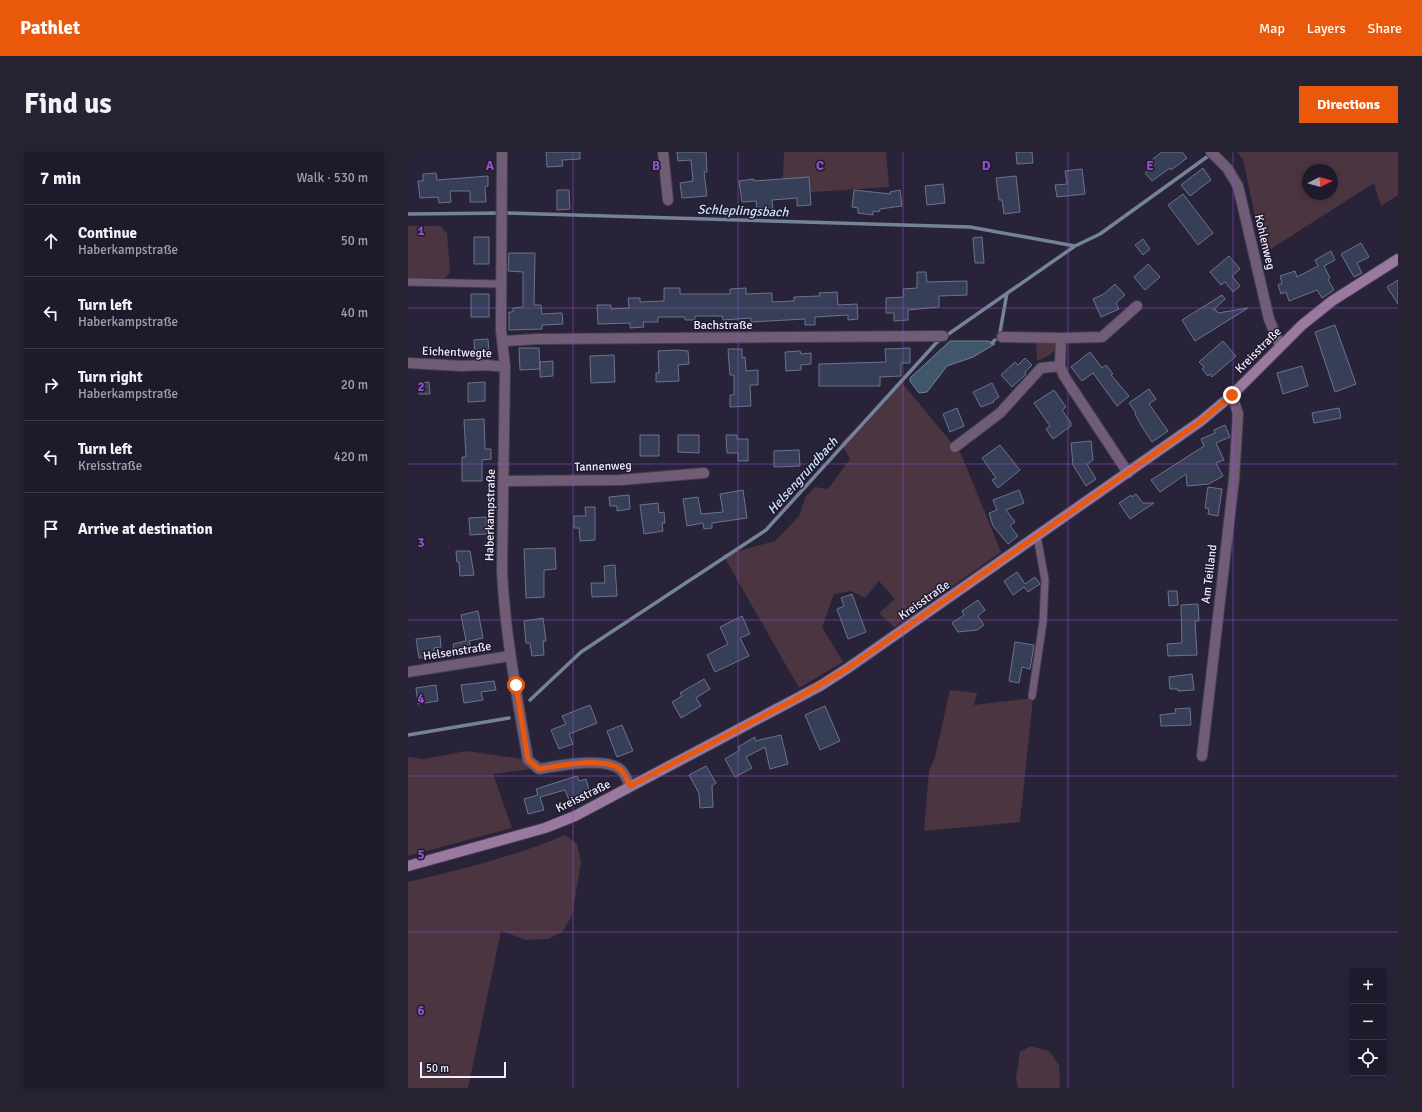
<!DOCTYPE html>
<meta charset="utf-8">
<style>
body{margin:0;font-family:Signika,sans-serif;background:#272333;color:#f1f3f6}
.controls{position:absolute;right:12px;bottom:12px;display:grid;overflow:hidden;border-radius:0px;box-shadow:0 2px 10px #0003}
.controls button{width:36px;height:36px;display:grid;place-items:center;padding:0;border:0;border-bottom:1px solid #3c3847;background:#1f1a2b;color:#f1f3f6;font:20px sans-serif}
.compass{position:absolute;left:894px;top:12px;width:36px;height:36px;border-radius:50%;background:#1f1a2b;box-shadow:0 2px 10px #0003;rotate:84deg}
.scale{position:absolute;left:12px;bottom:10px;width:86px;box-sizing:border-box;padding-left:4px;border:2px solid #efecfb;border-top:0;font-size:11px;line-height:14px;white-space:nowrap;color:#efecfb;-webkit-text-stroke:3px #201a2f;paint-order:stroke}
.stop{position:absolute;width:12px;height:12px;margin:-9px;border:3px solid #ea580c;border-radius:50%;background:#fff}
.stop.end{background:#ea580c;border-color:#fff;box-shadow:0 1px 4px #0008}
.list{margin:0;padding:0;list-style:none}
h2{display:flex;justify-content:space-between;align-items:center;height:52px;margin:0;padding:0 16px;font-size:17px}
h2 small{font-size:13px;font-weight:400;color:#a1a1a9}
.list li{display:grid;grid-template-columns:26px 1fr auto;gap:12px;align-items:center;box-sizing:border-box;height:72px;padding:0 16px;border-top:1px solid #3c3847}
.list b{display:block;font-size:15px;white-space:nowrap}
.list p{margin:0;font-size:13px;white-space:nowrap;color:#a1a1a9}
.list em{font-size:13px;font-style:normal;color:#a1a1a9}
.icon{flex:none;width:22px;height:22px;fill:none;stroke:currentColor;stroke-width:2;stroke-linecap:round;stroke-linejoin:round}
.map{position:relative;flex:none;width:990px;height:936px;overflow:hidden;border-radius:0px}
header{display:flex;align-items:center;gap:24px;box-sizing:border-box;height:56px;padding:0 20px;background:#ea580c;color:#fff}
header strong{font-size:19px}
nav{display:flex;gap:22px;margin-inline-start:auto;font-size:14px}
.intro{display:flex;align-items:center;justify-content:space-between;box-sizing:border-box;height:96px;padding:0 24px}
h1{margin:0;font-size:28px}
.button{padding:10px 18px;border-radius:0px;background:#ea580c;color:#fff;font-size:14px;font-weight:700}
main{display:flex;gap:24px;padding:0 24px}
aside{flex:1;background:#1f1a2b;border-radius:0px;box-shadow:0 2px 10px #0003}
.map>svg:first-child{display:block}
.green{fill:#4b3541;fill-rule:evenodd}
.water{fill:#3f566b;stroke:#748396}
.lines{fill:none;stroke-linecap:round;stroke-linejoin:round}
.stream{stroke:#748396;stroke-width:3.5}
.building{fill:#373f58;stroke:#6b738c}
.lane-casing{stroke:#453f54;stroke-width:9}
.street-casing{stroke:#453f54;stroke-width:12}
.secondary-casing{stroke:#453f54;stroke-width:12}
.lane{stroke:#715c75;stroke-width:7}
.street{stroke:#715c75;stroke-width:10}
.secondary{stroke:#9a79a1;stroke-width:10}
.route{stroke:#ea580c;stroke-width:5}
.grid{fill:none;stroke:#9252cb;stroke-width:1;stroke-opacity:0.55}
.labels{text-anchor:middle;stroke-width:3;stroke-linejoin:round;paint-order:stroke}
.street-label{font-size:12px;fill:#efecfb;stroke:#201a2f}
.water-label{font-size:13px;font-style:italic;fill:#cae4fe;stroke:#201a2f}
.grid-label{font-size:13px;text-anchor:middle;font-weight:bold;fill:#9252cb;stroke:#201a2f;stroke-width:3;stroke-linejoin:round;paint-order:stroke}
</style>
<header>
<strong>Pathlet</strong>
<nav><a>Map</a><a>Layers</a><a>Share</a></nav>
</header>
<div class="intro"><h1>Find us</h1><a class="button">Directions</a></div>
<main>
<aside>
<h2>7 min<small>Walk · 530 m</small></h2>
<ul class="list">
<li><svg class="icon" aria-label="ahead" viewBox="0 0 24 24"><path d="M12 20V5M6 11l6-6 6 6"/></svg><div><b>Continue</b><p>Haberkampstraße</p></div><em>50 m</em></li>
<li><svg class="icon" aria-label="left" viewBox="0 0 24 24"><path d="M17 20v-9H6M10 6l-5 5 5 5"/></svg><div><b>Turn left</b><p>Haberkampstraße</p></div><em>40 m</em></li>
<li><svg class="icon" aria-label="right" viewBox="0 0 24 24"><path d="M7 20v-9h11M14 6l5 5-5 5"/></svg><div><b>Turn right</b><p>Haberkampstraße</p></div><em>20 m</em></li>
<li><svg class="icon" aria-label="left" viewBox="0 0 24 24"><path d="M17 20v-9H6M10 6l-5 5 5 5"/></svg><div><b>Turn left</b><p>Kreisstraße</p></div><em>420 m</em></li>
<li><svg class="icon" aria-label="arrive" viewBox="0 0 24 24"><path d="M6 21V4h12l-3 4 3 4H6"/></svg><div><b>Arrive at destination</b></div></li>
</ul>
</aside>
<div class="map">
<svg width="990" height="936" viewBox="0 0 990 936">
<rect width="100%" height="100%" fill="#292339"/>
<path class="green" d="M 376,0 L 478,0 L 481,35 L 374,42 Z
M 829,0 L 990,0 L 990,43 L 973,54 L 966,31 L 855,102 L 835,7 ZM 900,18 L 924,18 L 924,42 L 900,42 Z
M 0,74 L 32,74 L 39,81 L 42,120 L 36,127 L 0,130 Z
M 628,189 L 648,189 C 648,202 640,204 629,209 Z
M 494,231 L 553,302 L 593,400 L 486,475 L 471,461 L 487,447 L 471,429 L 457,446 L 443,439 L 426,442 L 414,475 L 435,510 L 391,536 L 315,403 L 367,389 L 391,364 L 398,344 L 407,335 L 420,337 L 442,307 L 433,291 Z
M 542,538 L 569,541 L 566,553 L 625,546 L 612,670 L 516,679 L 521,619 L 527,605 Z
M 58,599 L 114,607 L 122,617 L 85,622 L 104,676 L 0,704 L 0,605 L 16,607 Z
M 157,683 L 169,692 L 173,710 L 164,764 L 154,780 L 140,787 L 118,788 L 93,779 L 60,936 L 0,936 L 0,730 C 53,718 107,704 157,683 Z
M 623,894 L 641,899 L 651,913 L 652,936 L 610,936 L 608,926 L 612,900 Z"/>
<path class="water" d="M 542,189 L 580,189 L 587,192 L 565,205 L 539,214 L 519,240 L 511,241 L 502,229 L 502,226 Z"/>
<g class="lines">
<path class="stream" d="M 0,62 L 98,61 L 562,75 L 667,94
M 592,180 L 599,141
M 584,191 L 587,188
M 122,548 L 173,500 L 358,378 L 529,190 L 667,94 L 692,82 L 803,2
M 0,583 L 101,566"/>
</g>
<path class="building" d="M 138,0 L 172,0 L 172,7 L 154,8 L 155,14 L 139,15 Z
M 269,0 L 298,0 L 299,20 L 296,20 L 299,44 L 274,46 L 272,31 L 285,29 L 283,8 L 270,9 Z
M 608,0 L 624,0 L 625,11 L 609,12 Z
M 754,0 L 774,0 L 779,6 L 763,18 L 762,16 L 744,29 L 737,21 L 745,15 L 741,10 Z
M 795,16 L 803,28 L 782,44 L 773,33 Z
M 674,17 L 677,42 L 649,45 L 647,33 L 659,32 L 657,19 Z
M 28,21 L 29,28 L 80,24 L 80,34 L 77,35 L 78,50 L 62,50 L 62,39 L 42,39 L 43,50 L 31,51 L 30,45 L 12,46 L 10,29 L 15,29 L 15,22 Z
M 608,24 L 612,60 L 596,62 L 594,48 L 591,48 L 588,26 Z
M 401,25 L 403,53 L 389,54 L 389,46 L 364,48 L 365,58 L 349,60 L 348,49 L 334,50 L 331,29 L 346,27 L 346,29 Z
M 535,32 L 537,51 L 519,53 L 517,34 Z
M 149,38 L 161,38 L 162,57 L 149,58 Z
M 446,38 L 482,42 L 482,40 L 492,38 L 494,54 L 472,57 L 471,60 L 465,59 L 465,63 L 450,61 L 450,56 L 444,55 Z
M 775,42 L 805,81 L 790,93 L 760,53 Z
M 66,85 L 81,85 L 81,112 L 66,112 Z
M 574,85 L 576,111 L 567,111 L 565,86 Z
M 735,87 L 742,97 L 735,103 L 727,93 Z
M 953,91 L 961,105 L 949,111 L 954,121 L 946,125 L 933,102 Z
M 923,99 L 927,108 L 916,114 L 922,126 L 920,128 L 926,138 L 914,146 L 909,138 L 881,149 L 878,140 L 873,142 L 870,133 L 874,131 L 872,124 L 887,119 L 889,125 L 910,114 L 907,108 Z
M 101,101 L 127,101 L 126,153 L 133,153 L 134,162 L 154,161 L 155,172 L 134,173 L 134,177 L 101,178 L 101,160 L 105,160 L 105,156 L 115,155 L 115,120 L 100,119 Z
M 821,104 L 832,117 L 824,124 L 832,134 L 825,140 L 817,130 L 813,133 L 802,120 Z
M 740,112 L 752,125 L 737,138 L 726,125 Z
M 509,120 L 518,120 L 519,130 L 559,129 L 559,143 L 531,144 L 531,155 L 500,158 L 500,168 L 486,169 L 486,161 L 478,161 L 478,146 L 496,145 L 495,137 L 509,136 Z
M 990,128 L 990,152 L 979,135 Z
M 707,132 L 717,143 L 708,151 L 711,157 L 693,165 L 685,147 L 696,142 Z
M 256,136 L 272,136 L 272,142 L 322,142 L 322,137 L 338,136 L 338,142 L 364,141 L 364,150 L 386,149 L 386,145 L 412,144 L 411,141 L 429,140 L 430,153 L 449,152 L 450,167 L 440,168 L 440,163 L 407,165 L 407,173 L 397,173 L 397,167 L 343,170 L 343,166 L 315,168 L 314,164 L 287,164 L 287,168 L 277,168 L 277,165 L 250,165 L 250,170 L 235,170 L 236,175 L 222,176 L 222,171 L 190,172 L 189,153 L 203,153 L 203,157 L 221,156 L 220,146 L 232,146 L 232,150 L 256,149 Z
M 63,142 L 81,142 L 81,165 L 63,165 Z
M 814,143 L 817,147 L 805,158 L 808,158 L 810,161 L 840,156 L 787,189 L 774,168 Z
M 927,173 L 948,232 L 927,240 L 907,180 Z
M 80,187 L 81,202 L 67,203 L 66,188 Z
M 815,189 L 828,204 L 804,225 L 802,222 L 800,224 L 794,217 L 796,215 L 791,210 Z
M 111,196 L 131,196 L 132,217 L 112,218 Z
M 502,196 L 502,211 L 493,211 L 493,224 L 472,225 L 472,234 L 411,234 L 411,212 L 478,210 L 477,197 Z
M 320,197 L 334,197 L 334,206 L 337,205 L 338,219 L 350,218 L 350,233 L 342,233 L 343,254 L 322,255 L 322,243 L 326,243 L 326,223 L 322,223 Z
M 269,198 L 280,199 L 281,212 L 270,213 L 271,229 L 248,230 L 248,221 L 251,221 L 250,199 Z
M 392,199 L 393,202 L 403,201 L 403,212 L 393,213 L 393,218 L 378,219 L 377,200 Z
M 682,200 L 694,216 L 698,213 L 705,222 L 703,223 L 721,244 L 709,254 L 685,221 L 674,229 L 663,215 Z
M 206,203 L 207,230 L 183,231 L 182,204 Z
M 617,206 L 624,213 L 617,220 L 618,222 L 604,235 L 593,223 L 607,210 L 610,213 Z
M 145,209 L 145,224 L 132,225 L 132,210 Z
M 894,214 L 900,234 L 875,242 L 869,221 Z
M 21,230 L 22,242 L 11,242 L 11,231 Z
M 77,230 L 77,249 L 60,250 L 60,231 Z
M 584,231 L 591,245 L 585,249 L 586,250 L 573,255 L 565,240 Z
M 741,237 L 748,247 L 741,252 L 760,279 L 744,290 L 733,273 L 727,262 L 728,261 L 721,251 Z
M 646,238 L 658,255 L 654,258 L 663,271 L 663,274 L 645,287 L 638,277 L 642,274 L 626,251 Z
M 549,256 L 556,274 L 542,280 L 535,262 Z
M 931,256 L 933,266 L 906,271 L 904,261 Z
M 76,267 L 77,297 L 83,297 L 83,307 L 74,308 L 74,329 L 54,329 L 54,305 L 58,305 L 56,268 Z
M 817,273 L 822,285 L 808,291 L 816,308 L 808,311 L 815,324 L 801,332 L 779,334 L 778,322 L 752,340 L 743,328 L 796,294 L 793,287 L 807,281 L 806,278 Z
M 232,283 L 251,283 L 251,304 L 232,304 Z
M 270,283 L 291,283 L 291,301 L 270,300 Z
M 318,283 L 329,283 L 329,287 L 340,287 L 340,309 L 330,309 L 330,301 L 319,301 Z
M 683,289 L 685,308 L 679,312 L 688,327 L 678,334 L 665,313 L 663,291 Z
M 592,293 L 612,318 L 590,336 L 584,328 L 588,326 L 574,306 Z
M 391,298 L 392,314 L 366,315 L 366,299 Z
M 800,335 L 814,337 L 810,364 L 800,362 L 801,357 L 797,356 Z
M 335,338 L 339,366 L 304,371 L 304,376 L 296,377 L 295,371 L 279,374 L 275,347 L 290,345 L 293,362 L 315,360 L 312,342 Z
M 611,338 L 616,351 L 598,358 L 607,370 L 602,374 L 610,384 L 600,392 L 585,374 L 581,361 L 589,358 L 585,348 Z
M 728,342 L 735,351 L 746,351 L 722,367 L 711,351 L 723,343 L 724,345 Z
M 221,343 L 222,357 L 209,359 L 209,354 L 202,354 L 201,345 Z
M 250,351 L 251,361 L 256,360 L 257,371 L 254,371 L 255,379 L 236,382 L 232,353 Z
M 177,355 L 187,355 L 187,388 L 172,389 L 171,376 L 166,376 L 166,364 L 178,364 Z
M 78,365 L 79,382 L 62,383 L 61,366 Z
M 147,396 L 148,417 L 136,418 L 136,445 L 118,446 L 116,397 Z
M 48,399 L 62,399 L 66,423 L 52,424 L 51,410 L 49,410 Z
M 207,413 L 209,444 L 184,445 L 183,431 L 197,431 L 196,414 Z
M 609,420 L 617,432 L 627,425 L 632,432 L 620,440 L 616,435 L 605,443 L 596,429 Z
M 760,439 L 769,439 L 770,453 L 761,454 Z
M 444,442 L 458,480 L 440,487 L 429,457 L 436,454 L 433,446 Z
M 570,448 L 577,458 L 570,464 L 576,473 L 569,478 L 550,480 L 544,471 L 556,463 L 554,459 Z
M 790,452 L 791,469 L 787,469 L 789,503 L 760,504 L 759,492 L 774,491 L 773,453 Z
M 70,459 L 75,486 L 61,489 L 63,498 L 47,501 L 45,492 L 58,489 L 53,463 Z
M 334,464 L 342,482 L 332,486 L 341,504 L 307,520 L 299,503 L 320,492 L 312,475 Z
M 135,466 L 138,489 L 135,489 L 136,503 L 124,504 L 122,491 L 118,491 L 116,469 Z
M 32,484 L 33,495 L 26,496 L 26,504 L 11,506 L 8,487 Z
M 607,490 L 626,493 L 622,517 L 614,515 L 611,531 L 601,529 Z
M 784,522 L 786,538 L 770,539 L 770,537 L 762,537 L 761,525 Z
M 296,527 L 302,537 L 288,546 L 293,554 L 273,566 L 264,550 L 274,544 L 272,541 Z
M 86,529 L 88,538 L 73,540 L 75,548 L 56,551 L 53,533 Z
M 28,533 L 30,549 L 10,552 L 8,536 Z
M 182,553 L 189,571 L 161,582 L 165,592 L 151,597 L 143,578 L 158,572 L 154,564 Z
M 417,554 L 432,589 L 412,598 L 397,563 Z
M 782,556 L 783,573 L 753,574 L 752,563 L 768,561 L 767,557 Z
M 214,573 L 225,599 L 209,605 L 199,579 Z
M 373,583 L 380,612 L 362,617 L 357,595 L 338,605 L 344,616 L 327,625 L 317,607 L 332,598 L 330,595 L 347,585 L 347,589 Z
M 298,614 L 308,631 L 304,634 L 305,655 L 292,656 L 291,641 L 281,623 Z
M 169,624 L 171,629 L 178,627 L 182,641 L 161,648 L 157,638 L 132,645 L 136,658 L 120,662 L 116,647 L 130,643 L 128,637 Z"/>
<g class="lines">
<defs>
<path id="lane" d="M 0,130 L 93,132
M 624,544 L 635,470 L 637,428 L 629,384"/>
<path id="street" d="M 94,0 L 93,178 L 97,215 L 94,419 C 97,482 109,545 120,608 L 131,617 C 150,614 198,604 213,618 C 217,622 220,629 222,634
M 255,0 L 260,48
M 803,0 L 819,16 L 830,34 L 861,167 L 872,194
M 594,185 L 653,186
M 95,189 L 130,187 L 535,184
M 0,211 L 54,214 L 78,213 L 97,215
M 547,295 L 592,261 L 633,216 L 652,214
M 720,321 L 656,224 L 652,214 L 653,186 L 694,185 L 729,154
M 95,329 L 212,328 L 296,321
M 0,520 L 102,504
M 794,604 L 826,327 L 830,262 L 824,243"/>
<path id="secondary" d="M 0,714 L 137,676 L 167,664 L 412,534 L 440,516 L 793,269 L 824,243 L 894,173 L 924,149 L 990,107"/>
</defs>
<use href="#lane" class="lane-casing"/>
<use href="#street" class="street-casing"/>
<use href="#secondary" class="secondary-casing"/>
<use href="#lane" class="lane"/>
<use href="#street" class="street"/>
<use href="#secondary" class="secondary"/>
</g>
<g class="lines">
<path class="route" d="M 108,533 L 120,608 L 131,617 C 150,614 198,604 213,618 C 217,622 220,629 222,634 L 386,548 L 440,516 L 793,269 L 824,243"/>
</g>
<path class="grid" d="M 165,0 L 165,936M 330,0 L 330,936M 495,0 L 495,936M 660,0 L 660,936M 825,0 L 825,936M 0,156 L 990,156M 0,312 L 990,312M 0,468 L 990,468M 0,624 L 990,624M 0,780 L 990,780"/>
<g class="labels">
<g class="street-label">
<text transform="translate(857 90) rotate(77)" y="4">Kohlenweg</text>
<text x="315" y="177">Bachstraße</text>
<text transform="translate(850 198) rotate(-45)" y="4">Kreisstraße</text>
<text transform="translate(49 200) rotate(2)" y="4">Eichentwegte</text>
<text transform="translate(195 314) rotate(-2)" y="4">Tannenweg</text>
<text transform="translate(82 363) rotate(-89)" y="4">Haberkampstraße</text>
<text transform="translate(801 422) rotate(-83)" y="4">Am Teilland</text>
<text transform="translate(516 448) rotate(-35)" y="4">Kreisstraße</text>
<text transform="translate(49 499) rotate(-9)" y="4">Helsenstraße</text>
<text transform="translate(175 644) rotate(-26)" y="4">Kreisstraße</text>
</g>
<g class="water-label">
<text transform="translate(335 58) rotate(2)" y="5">Schleplingsbach</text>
<text transform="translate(394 323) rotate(-48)" y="5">Helsengrundbach</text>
</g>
</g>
<g class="grid-label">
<text x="82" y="18">A</text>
<text x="248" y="18">B</text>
<text x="412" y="18">C</text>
<text x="578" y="18">D</text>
<text x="742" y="18">E</text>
<text x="13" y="83">1</text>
<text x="13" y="239">2</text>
<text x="13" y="395">3</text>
<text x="13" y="551">4</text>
<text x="13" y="707">5</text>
<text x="13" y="863">6</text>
</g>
</svg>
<div class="controls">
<button>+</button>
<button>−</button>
<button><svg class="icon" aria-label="locate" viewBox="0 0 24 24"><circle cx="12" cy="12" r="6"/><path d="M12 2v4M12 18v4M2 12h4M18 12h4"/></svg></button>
</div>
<svg class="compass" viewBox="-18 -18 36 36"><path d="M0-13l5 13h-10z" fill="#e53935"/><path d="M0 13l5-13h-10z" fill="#a1a1a9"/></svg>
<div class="scale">50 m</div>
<div class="stop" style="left:108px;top:533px"></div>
<div class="stop end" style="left:824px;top:243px"></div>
</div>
</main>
